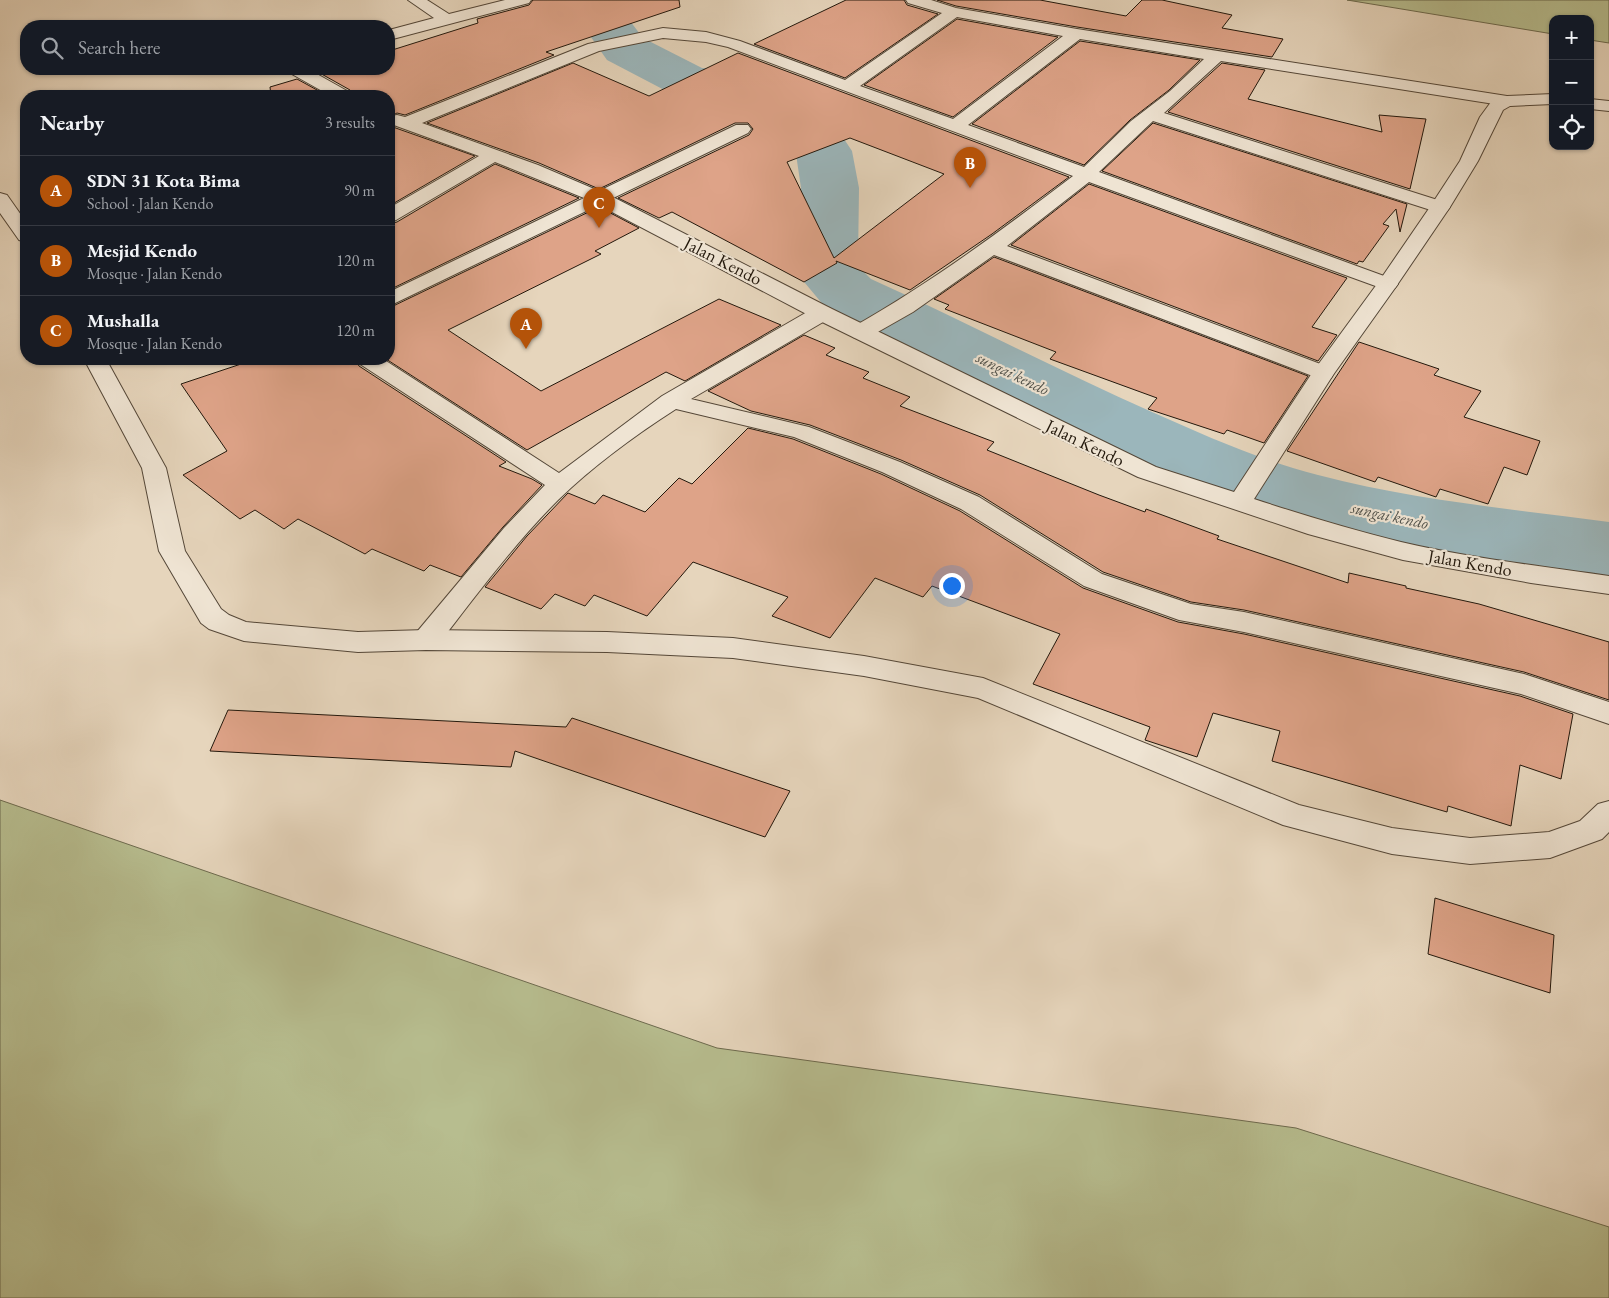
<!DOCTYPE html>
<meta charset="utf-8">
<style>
body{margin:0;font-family:"EB Garamond",serif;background:#20242c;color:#f1f3f6}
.controls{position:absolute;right:15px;top:15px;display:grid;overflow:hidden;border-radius:10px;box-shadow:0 1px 4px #0004}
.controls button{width:45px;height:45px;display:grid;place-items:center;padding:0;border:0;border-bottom:1px solid #363941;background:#171b24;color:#f1f3f6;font:25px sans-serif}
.you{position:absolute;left:951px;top:585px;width:18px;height:18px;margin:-12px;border:4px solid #fff;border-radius:50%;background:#1a73e8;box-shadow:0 0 0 8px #1a73e833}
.badge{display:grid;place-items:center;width:32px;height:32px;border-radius:50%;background:#b45309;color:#fff;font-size:16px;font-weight:700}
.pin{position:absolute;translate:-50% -41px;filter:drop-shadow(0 1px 2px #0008)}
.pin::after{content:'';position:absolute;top:26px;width:18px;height:15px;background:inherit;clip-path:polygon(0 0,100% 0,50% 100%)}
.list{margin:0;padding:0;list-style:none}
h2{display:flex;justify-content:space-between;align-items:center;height:65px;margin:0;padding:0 20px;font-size:21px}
h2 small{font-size:16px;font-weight:400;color:#9ea1a6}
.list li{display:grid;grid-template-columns:32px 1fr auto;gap:15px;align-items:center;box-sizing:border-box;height:70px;padding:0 20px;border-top:1px solid #363941}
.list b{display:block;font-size:19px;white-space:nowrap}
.list p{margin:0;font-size:16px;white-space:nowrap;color:#9ea1a6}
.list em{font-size:16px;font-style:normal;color:#9ea1a6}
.icon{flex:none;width:28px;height:28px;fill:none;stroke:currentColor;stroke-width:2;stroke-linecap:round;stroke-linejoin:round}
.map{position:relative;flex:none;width:1609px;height:1298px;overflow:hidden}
.search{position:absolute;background:#171b24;box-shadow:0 1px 4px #0004;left:20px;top:20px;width:375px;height:55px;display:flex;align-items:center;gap:12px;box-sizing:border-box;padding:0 18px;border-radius:20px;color:#9ea1a6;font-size:19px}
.panel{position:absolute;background:#171b24;box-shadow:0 1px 4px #0004;left:20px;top:90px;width:375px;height:275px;border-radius:20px}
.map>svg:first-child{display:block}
.green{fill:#b7bd8f;stroke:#6d6a4e}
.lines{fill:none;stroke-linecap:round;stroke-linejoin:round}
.river{fill:#9bb6bb;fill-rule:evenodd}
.building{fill:#dea388;stroke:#23180c;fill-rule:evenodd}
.minor-casing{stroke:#544738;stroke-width:2}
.tertiary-casing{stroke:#544738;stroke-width:2}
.minor{fill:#efe4d3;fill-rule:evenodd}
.tertiary{fill:#efe4d3;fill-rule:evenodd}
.labels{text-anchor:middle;stroke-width:4.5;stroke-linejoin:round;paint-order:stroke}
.far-water-label{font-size:16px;font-style:italic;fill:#4d4f49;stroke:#efe4d3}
.street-label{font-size:18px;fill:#23180c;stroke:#efe4d3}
</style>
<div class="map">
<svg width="1609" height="1298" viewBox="0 0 1609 1298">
<rect width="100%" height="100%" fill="#e6d5bc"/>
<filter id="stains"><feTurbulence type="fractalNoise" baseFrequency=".004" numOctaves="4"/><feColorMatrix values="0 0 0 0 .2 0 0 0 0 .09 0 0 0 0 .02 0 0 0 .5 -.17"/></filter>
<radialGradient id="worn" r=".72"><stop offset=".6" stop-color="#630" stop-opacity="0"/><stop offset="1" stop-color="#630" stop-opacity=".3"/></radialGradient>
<path class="green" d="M 1347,0 L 1609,0 L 1609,43 L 1590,40 L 1590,19 L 1553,19 L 1553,34 Z
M 0,800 L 717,1048 L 1296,1128 L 1609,1227 L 1609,1298 L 0,1298 Z"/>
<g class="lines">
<path class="river" d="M 565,0 L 614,0 L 643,38 L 702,68 L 731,70 L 784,83 L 801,93 L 844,139 L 852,151 L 859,188 L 858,262 L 861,269 L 871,279 C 966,322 1057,370 1152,412 C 1206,436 1260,460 1318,475 C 1413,500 1512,509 1609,522 L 1609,576 L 1444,552 L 1278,514 L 1172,478 L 1023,407 L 902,343 L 825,307 L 800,277 L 794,262 L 801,188 L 796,154 L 763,117 L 746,106 L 731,102 L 691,99 L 672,94 L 607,60 Z"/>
</g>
<path class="building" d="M 533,0 L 679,0 L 680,7 L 546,52 L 554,55 L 405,115 L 397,113 L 389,117 L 389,96 L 354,96 L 350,90 L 318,72 L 330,69 L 389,69 L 389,51 L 478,23 L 477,19 L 529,5 Z
M 846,0 L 904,0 L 907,5 L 938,14 L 845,78 L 754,44 Z
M 937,0 L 1040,0 L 1126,16 L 1142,0 L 1162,0 L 1232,15 L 1222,28 L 1283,39 L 1272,57 L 1077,27 L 956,6 Z
M 957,19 L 1058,37 L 953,117 L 864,85 Z
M 1080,41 L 1200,60 L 1169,90 L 1130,120 L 1084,165 L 972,124 Z
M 738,53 L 1069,177 L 992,234 L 910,290 L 836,261 L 837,263 L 804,282 L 672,212 L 659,218 L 618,198 L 749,135 L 753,129 L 748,123 L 735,123 L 599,189 L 539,163 L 427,123 L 573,63 L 649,96 ZM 850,138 L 944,174 L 834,258 L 787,162 Z
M 1222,63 L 1265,70 L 1248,99 L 1382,132 L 1379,115 L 1426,119 L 1410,189 L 1168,112 Z
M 297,79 L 328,96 L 271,96 L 270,87 Z
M 1153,123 L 1407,204 L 1400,232 L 1396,209 L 1383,224 L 1389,226 L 1363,262 L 1359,261 L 1357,264 L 1102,171 Z
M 389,124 L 390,126 L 475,156 L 389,206 Z
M 495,164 L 579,198 L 389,290 L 389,224 L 397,222 Z
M 1089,184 L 1347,278 L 1312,327 L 1337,335 L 1318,361 L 1011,245 Z
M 599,207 L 639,228 L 595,251 L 601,254 L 448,330 L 541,391 L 719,299 L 781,325 L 685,381 L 666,372 L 527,450 L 386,359 L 389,359 L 389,308 Z
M 994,257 L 1308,376 L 1264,443 L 1227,430 L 1224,434 L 1148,409 L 1157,398 L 1050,359 L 1056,352 L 945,309 L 949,305 L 934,299 Z
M 804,335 L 835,348 L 826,355 L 869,372 L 863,378 L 910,397 L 900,406 L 994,442 L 987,450 L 1099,495 L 1145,512 L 1146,509 L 1219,536 L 1217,539 L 1348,583 L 1349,573 L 1406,586 L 1406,588 L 1479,604 L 1609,642 L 1609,700 L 1524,672 L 1244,610 L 1191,602 L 1103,572 L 980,495 L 901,460 L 810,425 L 751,411 L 708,391 Z
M 1359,342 L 1439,369 L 1434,375 L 1481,391 L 1464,417 L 1540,441 L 1527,475 L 1504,467 L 1488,504 L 1440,489 L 1436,497 L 1378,477 L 1375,482 L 1287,451 Z
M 256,359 L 355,359 L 359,366 L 506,462 L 499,466 L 532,479 L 542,485 L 503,527 L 461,577 L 430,565 L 424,571 L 372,549 L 365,554 L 298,519 L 284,529 L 255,510 L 240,519 L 183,475 L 227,451 L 181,384 Z
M 748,428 L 793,439 L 881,474 L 960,511 L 1083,588 L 1178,622 L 1244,634 L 1520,696 L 1573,714 L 1561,779 L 1520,765 L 1511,826 L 1448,806 L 1447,812 L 1272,761 L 1280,731 L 1213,713 L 1197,757 L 1145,740 L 1150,727 L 1033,684 L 1060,634 L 932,586 L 923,597 L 875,578 L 830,638 L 772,616 L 788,597 L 693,562 L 647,616 L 594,595 L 585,606 L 555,594 L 541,609 L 485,587 L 527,536 L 568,493 L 595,504 L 603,495 L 645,512 L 679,478 L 692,484 Z
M 228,710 L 566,727 L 572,718 L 790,791 L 765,837 L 515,751 L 511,767 L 210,751 Z
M 1435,898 L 1554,935 L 1550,993 L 1428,954 Z"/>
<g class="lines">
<defs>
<path id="minor" d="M 408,0 L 427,0 L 449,14 L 505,0 L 531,0 L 529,3 L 389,40 L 389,30 L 434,18 Z
M 906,0 L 931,0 L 956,8 L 1077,29 L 1507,96 L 1513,97 L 1516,101 L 1513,105 L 1507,106 L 1221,61 L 1164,113 L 1447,203 L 1450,207 L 1447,211 L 1440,213 L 1153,121 L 1099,172 L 1395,280 L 1398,284 L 1395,288 L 1388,290 L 1381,288 L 1089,182 L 1007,246 L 1331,368 L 1334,373 L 1331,378 L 1323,380 L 994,255 L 913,312 L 869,337 L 861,339 L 853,337 L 850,332 L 853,327 C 931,283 1002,230 1073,176 L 728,47 L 706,42 L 663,38 L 599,51 L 422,123 L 538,165 L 599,191 L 736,125 L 748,125 L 751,129 L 748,133 L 389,306 L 389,292 L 584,198 L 495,162 L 396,220 L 389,222 L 389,208 L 479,156 L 391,124 L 389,121 L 391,116 L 397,115 L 405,117 L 588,44 L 663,28 L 706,32 L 740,41 L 845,80 L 942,13 L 908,3 ZM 957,17 L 1063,36 L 953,119 L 860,86 ZM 1080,39 L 1204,59 L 1170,91 L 1131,121 L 1084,167 L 968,125 Z
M 288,69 L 308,69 L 349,92 L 352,96 L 331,96 L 290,73 Z
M 822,307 L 830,308 L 833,313 L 830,318 L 691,399 L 809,427 L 900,462 L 979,497 L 1102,574 L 1191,604 L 1244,612 L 1524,674 L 1609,702 L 1609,724 L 1521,694 L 1244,632 L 1179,620 L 1084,586 L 961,509 L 882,472 L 794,437 L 676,409 C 634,436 593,466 558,500 C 513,545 475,597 436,647 L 426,650 L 416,647 L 412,640 L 416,633 L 504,528 L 545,485 L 360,364 L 357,359 L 383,359 L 559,473 L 662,396 L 814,308 Z"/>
<path id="tertiary" d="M 1553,94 L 1553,104 L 1510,106 L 1503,110 L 1478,161 L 1450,207 L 1395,288 L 1333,375 L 1254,499 C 1303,515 1352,530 1401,542 C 1469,558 1540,566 1609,576 L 1609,594 L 1531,583 L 1403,560 L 1308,534 L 1138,477 L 814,318 L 591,201 L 588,197 L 591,193 L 605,193 L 830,308 L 1156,467 L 1234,492 L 1312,373 L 1380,280 L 1430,207 L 1460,161 L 1480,117 L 1491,102 L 1507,96 Z
M 1590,99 L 1609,101 L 1609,111 L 1590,109 Z
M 0,193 L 7,195 L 26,222 L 26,242 L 19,240 L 0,213 Z
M 84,359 L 106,359 L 166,468 L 185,551 L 221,609 L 229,615 L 246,622 L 358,632 L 426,630 L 607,632 L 733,638 L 864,656 L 983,678 L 1299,805 L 1392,828 L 1470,838 L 1549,832 L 1580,821 L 1598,804 L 1609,801 L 1609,832 L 1602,839 L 1550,858 L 1470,864 L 1392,854 L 1283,825 L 978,698 L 864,676 L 733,658 L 607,652 L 426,650 L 358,652 L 244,641 L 209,629 L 201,623 L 159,551 L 142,468 Z"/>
</defs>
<use href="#minor" class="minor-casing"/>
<use href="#tertiary" class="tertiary-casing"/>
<use href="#minor" class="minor"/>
<use href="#tertiary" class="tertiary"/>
</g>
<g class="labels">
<g class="far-water-label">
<text transform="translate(1013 373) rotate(26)" y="6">sungai kendo</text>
<text transform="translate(1390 515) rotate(12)" y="6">sungai kendo</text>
</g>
<g class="street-label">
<text transform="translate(723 261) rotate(27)" y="6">Jalan Kendo</text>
<text transform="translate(1085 443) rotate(26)" y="6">Jalan Kendo</text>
<text transform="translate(1470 563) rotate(10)" y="6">Jalan Kendo</text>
</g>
</g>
<rect width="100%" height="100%" filter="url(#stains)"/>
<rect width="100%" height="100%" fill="url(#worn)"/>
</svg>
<div class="controls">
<button>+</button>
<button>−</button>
<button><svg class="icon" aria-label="locate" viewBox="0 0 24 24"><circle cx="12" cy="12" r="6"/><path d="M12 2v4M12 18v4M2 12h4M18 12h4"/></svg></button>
</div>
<div class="you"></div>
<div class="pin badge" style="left:526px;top:349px">A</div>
<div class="pin badge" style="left:970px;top:188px">B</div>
<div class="pin badge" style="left:599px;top:228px">C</div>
<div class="search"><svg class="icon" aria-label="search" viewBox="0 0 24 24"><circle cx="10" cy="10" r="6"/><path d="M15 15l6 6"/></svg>Search here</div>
<section class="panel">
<h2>Nearby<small>3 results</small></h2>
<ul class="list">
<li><span class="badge">A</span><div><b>SDN 31 Kota Bima</b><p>School · Jalan Kendo</p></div><em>90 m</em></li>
<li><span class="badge">B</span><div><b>Mesjid Kendo</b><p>Mosque · Jalan Kendo</p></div><em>120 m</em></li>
<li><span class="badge">C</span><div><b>Mushalla</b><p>Mosque · Jalan Kendo</p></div><em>120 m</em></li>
</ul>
</section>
</div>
